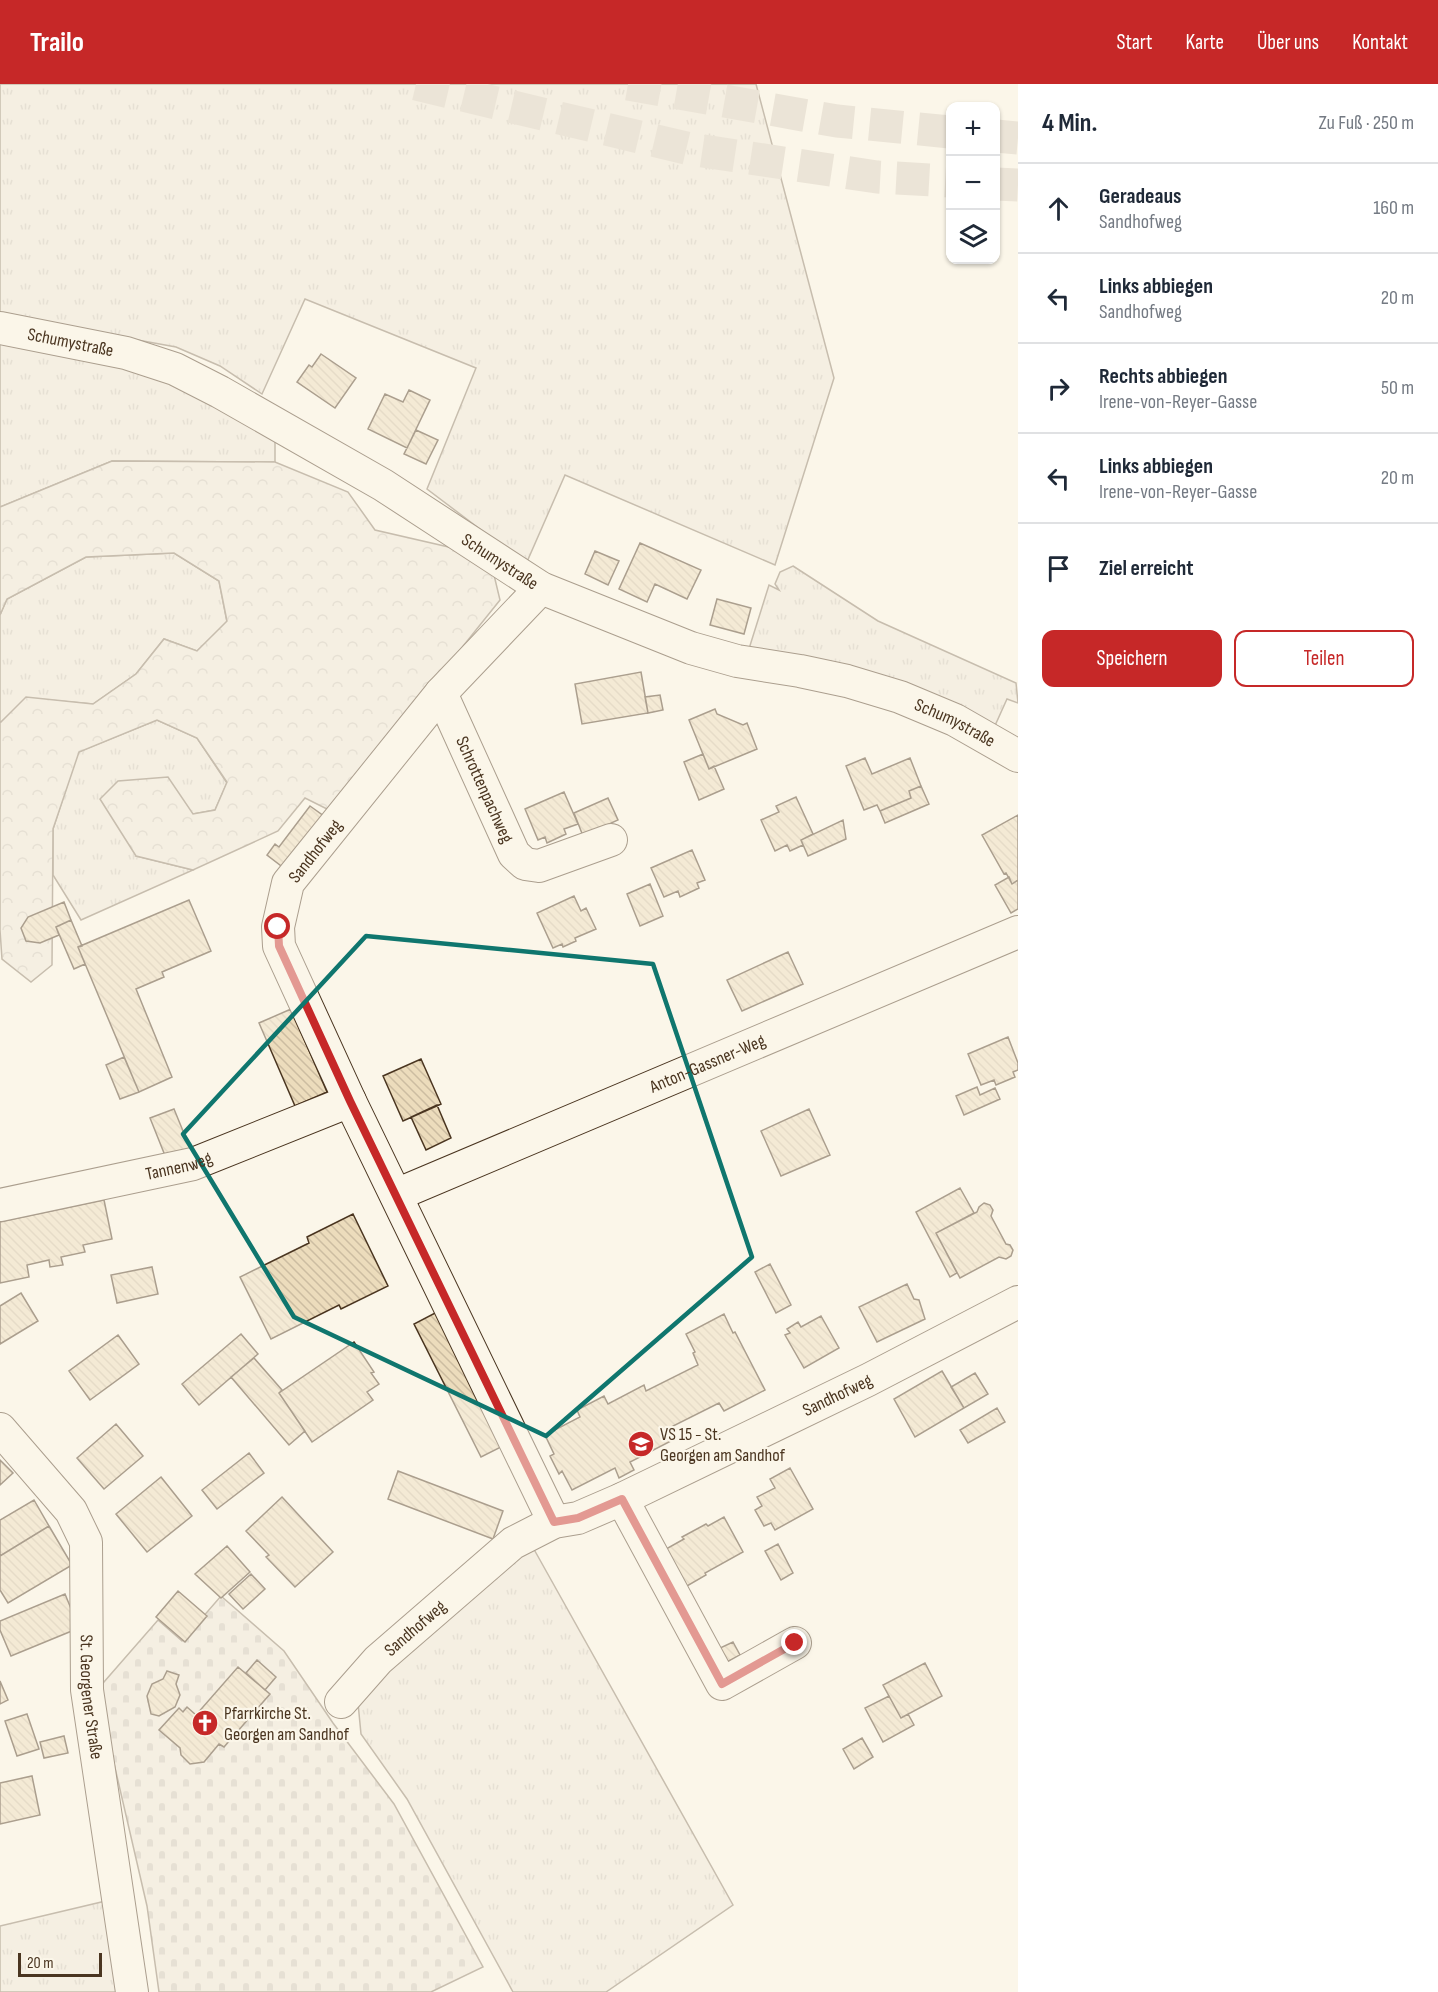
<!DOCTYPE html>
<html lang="de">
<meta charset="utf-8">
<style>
body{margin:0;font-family:"Sofia Sans Condensed",sans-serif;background:#f2f2f3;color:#1f2937}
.controls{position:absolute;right:18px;top:18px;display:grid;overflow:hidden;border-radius:12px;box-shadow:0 2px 4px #0004}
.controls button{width:54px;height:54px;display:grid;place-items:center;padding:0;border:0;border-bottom:2px solid #e0e1e3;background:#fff;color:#1f2937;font:30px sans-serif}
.scale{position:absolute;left:18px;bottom:15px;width:84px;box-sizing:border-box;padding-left:6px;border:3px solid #4a3520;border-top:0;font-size:16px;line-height:21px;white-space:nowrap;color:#4a3520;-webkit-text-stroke:4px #fbf6e9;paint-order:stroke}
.stop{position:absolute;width:18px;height:18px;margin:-14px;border:4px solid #c62828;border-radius:50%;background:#fff}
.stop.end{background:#c62828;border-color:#fff;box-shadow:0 2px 6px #0008}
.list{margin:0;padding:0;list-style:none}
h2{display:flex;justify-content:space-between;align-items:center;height:78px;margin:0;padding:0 24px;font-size:26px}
h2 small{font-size:20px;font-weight:400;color:#747a83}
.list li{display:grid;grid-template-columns:39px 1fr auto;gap:18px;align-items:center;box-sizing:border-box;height:90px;padding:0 24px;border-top:2px solid #e0e1e3}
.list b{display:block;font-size:22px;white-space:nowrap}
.list p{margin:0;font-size:20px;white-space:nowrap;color:#747a83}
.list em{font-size:20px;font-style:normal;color:#747a83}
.actions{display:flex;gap:12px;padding:18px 24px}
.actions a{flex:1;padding:14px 0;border:2px solid #c62828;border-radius:12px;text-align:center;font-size:21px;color:#c62828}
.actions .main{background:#c62828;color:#fff}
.icon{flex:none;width:33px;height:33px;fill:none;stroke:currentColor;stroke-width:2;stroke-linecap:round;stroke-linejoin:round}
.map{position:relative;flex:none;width:1018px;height:1908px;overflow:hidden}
header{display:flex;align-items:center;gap:36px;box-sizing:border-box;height:84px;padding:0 30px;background:#c62828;color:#fff}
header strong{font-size:28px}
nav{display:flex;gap:33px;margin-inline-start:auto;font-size:21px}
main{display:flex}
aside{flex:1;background:#fff}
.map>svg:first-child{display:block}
.grass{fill:url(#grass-tufts);stroke:#887966;stroke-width:1.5}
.forest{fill:url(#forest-crowns);stroke:#887966;stroke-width:1.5}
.cemetery{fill:url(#cemetery-stones);stroke:#887966;stroke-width:1.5}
.building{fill:url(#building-back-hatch);stroke:#4a3520;stroke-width:1.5}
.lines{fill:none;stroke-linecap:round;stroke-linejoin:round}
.highway-tunnel{stroke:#d8cfc1;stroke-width:33;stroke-dasharray:33 16;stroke-linecap:butt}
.minor-casing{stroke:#4a3520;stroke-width:34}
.minor{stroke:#fbf6e9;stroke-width:32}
.route{stroke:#c62828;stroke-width:8}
.marked{fill:none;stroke:#0f766e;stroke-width:4.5;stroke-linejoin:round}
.labels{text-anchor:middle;stroke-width:4.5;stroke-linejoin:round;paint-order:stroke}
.street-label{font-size:18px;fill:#4a3520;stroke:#fbf6e9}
.poi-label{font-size:18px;fill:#4a3520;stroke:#fbf6e9;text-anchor:start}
</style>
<header>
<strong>Trailo</strong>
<nav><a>Start</a><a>Karte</a><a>Über uns</a><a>Kontakt</a></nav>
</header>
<main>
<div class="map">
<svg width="1018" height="1908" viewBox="0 0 1018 1908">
<defs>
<pattern id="grass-tufts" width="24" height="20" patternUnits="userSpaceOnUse" patternTransform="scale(1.5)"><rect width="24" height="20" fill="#ede6d9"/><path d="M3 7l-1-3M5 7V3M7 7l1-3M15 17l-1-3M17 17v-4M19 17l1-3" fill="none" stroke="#cdc6ba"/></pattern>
<pattern id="forest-crowns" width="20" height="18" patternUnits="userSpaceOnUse" patternTransform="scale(1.5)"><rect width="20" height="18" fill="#ede6d9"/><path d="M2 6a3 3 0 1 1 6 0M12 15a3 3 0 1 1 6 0" fill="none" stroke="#cdc6ba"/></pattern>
<pattern id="cemetery-stones" width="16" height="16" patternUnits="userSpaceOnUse" patternTransform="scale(1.5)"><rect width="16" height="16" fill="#ede6d9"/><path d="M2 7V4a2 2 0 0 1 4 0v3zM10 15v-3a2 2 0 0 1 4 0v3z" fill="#cdc6ba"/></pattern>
<pattern id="building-back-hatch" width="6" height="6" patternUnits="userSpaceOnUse" patternTransform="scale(1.5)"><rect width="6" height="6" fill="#ecdcbc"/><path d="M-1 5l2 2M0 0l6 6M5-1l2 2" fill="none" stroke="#ccbda1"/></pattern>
</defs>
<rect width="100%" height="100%" fill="#fbf6e9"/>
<path class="grass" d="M 0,0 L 756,0 L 834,294 L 775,481 L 565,391 L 526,480 L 427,405 L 476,284 L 305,215 L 262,310 L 220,282 L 176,263 L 0,231 Z
M 0,256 L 122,280 L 202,311 L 275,356 L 275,378 L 112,377 L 0,423 Z
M 174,469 L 219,497 L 227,538 L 197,567 L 164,555 L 136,590 L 93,620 L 27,614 L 0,639 L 0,531 L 7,515 L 86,473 Z
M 793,482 L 878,537 L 1016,599 L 1018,619 L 1007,615 L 993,646 L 748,568 L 769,501 L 779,506 L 775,500 L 780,488 Z
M 157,636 L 197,654 L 227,699 L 215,726 L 193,730 L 136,772 L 193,786 L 81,836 L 53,791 L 53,745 L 78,668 Z
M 531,1460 L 733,1821 L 606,1908 L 513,1908 L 407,1715 L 361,1650 L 358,1619 L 375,1590 Z
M 110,1816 L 121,1908 L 0,1908 L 0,1842 Z"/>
<path class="forest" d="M 112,377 L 275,378 L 348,408 L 375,446 L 466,467 L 494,491 L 500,516 L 331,727 L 305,714 L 278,747 L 193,786 L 136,772 L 100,715 L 118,697 L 168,693 L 193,730 L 215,726 L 227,698 L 197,654 L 157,636 L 79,668 L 53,745 L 52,881 L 31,898 L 2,875 L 0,846 L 0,639 L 26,613 L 93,620 L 136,590 L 164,555 L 197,567 L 227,537 L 219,497 L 174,469 L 86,473 L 7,515 L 0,531 L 0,423 Z"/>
<path class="cemetery" d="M 221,1512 L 284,1567 L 333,1639 L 394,1720 L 483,1883 L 431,1908 L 159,1908 L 147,1822 L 97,1606 L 158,1536 L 182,1557 Z"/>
<path class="building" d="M 321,270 L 356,294 L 335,324 L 297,298 L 309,281 L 312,283 Z
M 409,306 L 430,316 L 407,364 L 368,345 L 385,310 L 403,318 Z
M 416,346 L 438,356 L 426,380 L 404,370 Z
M 640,459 L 701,486 L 687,515 L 655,500 L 647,518 L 619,505 Z
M 595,467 L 619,477 L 608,501 L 585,490 Z
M 717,515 L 751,524 L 744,550 L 710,541 Z
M 641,588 L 648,629 L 582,640 L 575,600 Z
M 660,611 L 663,626 L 648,629 L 645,613 Z
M 715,625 L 717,630 L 743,641 L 747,639 L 757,665 L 709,685 L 689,636 Z
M 703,670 L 709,685 L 714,682 L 724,705 L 699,716 L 684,678 Z
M 865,674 L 872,690 L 910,674 L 921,702 L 909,707 L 911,714 L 880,727 L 877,721 L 864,726 L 846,682 Z
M 921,702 L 929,720 L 885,739 L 880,727 L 911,714 L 909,707 Z
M 564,708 L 578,740 L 564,745 L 566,750 L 547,759 L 545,753 L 538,756 L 525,725 Z
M 796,713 L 813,750 L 801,756 L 803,761 L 790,767 L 787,761 L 775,767 L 761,736 L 779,728 L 776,722 Z
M 608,714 L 618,736 L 583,752 L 574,729 Z
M 310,722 L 328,735 L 289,788 L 267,771 L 275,760 L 279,763 Z
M 1018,731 L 1018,796 L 1012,800 L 1006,789 L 1004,790 L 982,751 Z
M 843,736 L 846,755 L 808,772 L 801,756 Z
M 692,766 L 705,796 L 697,799 L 699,804 L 680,813 L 678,807 L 664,813 L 651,784 Z
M 1009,793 L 1012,800 L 1018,796 L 1018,825 L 1011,829 L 995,801 Z
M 650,800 L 663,832 L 640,842 L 627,810 Z
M 574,812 L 581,827 L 586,824 L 596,845 L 575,854 L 576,857 L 563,863 L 562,860 L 553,864 L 537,829 Z
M 189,816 L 211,867 L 162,888 L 164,893 L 136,905 L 172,993 L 139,1008 L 78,863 Z
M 64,818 L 71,836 L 56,843 L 59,851 L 40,859 L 26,857 L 21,844 L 28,833 Z
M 71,836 L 82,862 L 78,863 L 85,880 L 74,885 L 56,843 Z
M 788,868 L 803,900 L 742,927 L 727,896 Z
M 291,925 L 327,1008 L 295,1022 L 259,939 Z
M 1008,953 L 1018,979 L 1018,986 L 1013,988 L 1015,993 L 996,1001 L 994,996 L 981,1001 L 968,970 Z
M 124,973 L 139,1008 L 120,1015 L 106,981 Z
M 421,975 L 441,1020 L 403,1037 L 383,992 Z
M 977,1003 L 980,1011 L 995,1004 L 1000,1015 L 964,1031 L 956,1012 Z
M 437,1021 L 451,1054 L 426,1066 L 411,1033 Z
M 174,1025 L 190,1064 L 166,1074 L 150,1034 Z
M 809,1025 L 830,1071 L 781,1092 L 761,1047 Z
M 960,1104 L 974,1129 L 936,1149 L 957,1189 L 950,1193 L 916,1128 Z
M 104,1116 L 112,1155 L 83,1161 L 85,1168 L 61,1173 L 63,1181 L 50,1183 L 49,1176 L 27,1181 L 29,1193 L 0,1199 L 0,1138 Z
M 984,1119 L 990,1121 L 993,1126 L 991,1132 L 1006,1160 L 1010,1161 L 1013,1166 L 1011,1172 L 1006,1175 L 999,1173 L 960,1194 L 936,1149 L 977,1128 L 979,1123 Z
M 353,1130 L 388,1202 L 341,1225 L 339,1221 L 271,1255 L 240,1193 L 309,1159 L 307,1153 Z
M 770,1180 L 791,1221 L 776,1229 L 755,1188 Z
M 152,1183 L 158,1210 L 117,1219 L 111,1191 Z
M 907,1200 L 914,1215 L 919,1216 L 925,1235 L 877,1258 L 859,1223 Z
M 21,1209 L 38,1237 L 0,1260 L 0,1222 Z
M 437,1228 L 479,1311 L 476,1313 L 501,1363 L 481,1373 L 414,1240 Z
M 724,1230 L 733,1249 L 735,1248 L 765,1306 L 724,1327 L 719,1319 L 665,1346 L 671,1357 L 630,1378 L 634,1386 L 619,1394 L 615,1384 L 572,1406 L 562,1387 L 559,1390 L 550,1372 L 554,1370 L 545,1351 L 580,1333 L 577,1326 L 604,1312 L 608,1320 L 644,1301 L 646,1307 L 698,1281 L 693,1269 L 695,1268 L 686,1250 Z
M 821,1232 L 839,1264 L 804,1284 L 785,1251 L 790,1249 L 787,1245 L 798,1238 L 801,1243 Z
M 241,1250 L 258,1270 L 199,1321 L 182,1300 Z
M 118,1251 L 139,1280 L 90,1316 L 69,1287 Z
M 354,1258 L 374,1288 L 371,1289 L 379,1300 L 367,1308 L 373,1316 L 312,1358 L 279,1309 Z
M 254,1274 L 282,1306 L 279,1309 L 305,1347 L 289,1361 L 231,1293 Z
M 942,1287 L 964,1324 L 915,1353 L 894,1315 Z
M 975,1289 L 988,1310 L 964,1324 L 951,1303 Z
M 997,1324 L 1005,1338 L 968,1359 L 960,1346 Z
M 116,1340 L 143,1372 L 104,1405 L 77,1374 Z
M 249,1369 L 264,1389 L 217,1425 L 202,1406 Z
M 0,1376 L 13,1389 L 0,1401 Z
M 790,1384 L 813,1425 L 775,1446 L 771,1439 L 764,1442 L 755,1426 L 762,1422 L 757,1413 L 775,1404 L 770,1395 Z
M 398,1387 L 503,1427 L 493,1455 L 388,1415 Z
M 161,1393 L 192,1432 L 147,1468 L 116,1430 Z
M 282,1413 L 333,1468 L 295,1503 L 266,1473 L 269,1471 L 246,1447 Z
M 34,1416 L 49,1442 L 0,1472 L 0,1436 Z
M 724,1433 L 743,1468 L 705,1489 L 706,1491 L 687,1502 L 666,1465 L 684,1455 L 682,1453 L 706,1440 L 708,1442 Z
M 49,1442 L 72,1481 L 8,1519 L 0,1506 L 0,1472 Z
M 778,1460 L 793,1489 L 781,1496 L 765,1467 Z
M 227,1462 L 250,1488 L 221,1514 L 195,1490 Z
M 251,1490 L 265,1505 L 243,1525 L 229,1510 Z
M 178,1507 L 207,1532 L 185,1558 L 156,1533 Z
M 65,1510 L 79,1544 L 11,1572 L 0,1546 L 0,1537 Z
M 733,1558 L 740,1571 L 727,1578 L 720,1564 Z
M 257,1576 L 276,1593 L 265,1606 L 246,1589 Z
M 925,1579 L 942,1612 L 901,1634 L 883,1601 Z
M 238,1583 L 270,1610 L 224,1663 L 219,1660 L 204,1678 L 190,1680 L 181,1671 L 180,1664 L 159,1646 L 179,1624 L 183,1628 L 187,1623 L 196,1631 Z
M 167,1587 L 179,1591 L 176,1600 L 180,1611 L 175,1623 L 159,1632 L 151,1630 L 147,1612 L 152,1600 L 163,1595 Z
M 0,1597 L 8,1616 L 0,1620 Z
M 889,1612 L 901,1634 L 908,1630 L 914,1641 L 883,1658 L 865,1624 Z
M 27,1630 L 39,1665 L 17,1672 L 5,1637 Z
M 64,1652 L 68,1669 L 44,1674 L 40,1658 Z
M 862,1654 L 873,1673 L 854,1685 L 843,1665 Z
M 32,1692 L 40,1731 L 0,1740 L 0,1699 Z"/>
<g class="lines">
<path class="highway-tunnel" d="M 416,0 L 690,65 L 877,93 L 950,97
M 628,0 L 837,37 L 950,48
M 996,52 L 1018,54
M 996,100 L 1018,101"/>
<defs>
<g id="minor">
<path id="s1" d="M 0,244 L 126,269 L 175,285 L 220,308 L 383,401 L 541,504 L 691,564 L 737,577 L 800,587 L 847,597 L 900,613 L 955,636 L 1018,672"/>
<path d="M 541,504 L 441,609 L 288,799 L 278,843 L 279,862 L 350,1017 L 554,1438"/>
<path id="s2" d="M 441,609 L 514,770 L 525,780 L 539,782 L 611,756"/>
<path id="s3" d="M 396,1111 L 1018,848"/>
<path id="s4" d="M 0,1121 L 193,1080 L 350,1017"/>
<path id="s5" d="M 0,1345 L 71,1427 L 86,1458 L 87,1606 L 132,1908"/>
<path d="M 622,1415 L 722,1600 L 795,1559"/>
<path id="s6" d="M 341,1618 L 378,1576 L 513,1459 L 554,1438 L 578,1434 L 622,1415 L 868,1296 L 1018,1218"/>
</g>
</defs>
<use href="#minor" class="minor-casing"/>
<use href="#minor" class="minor"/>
</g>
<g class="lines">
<path class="route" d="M 278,843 L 279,862 L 350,1017 L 554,1438 L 578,1434 L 622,1415 L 722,1600 L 795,1559"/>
</g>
<path d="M0 0H1018V1908H0ZM 366,852 L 653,880 L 752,1173 L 546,1352 L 294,1233 L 183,1050 Z" fill="#fbf6e9" fill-opacity=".55" fill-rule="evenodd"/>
<path class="marked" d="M 366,852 L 653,880 L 752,1173 L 546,1352 L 294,1233 L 183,1050 Z"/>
<defs>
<symbol id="school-disc" viewBox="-11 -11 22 22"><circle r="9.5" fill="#c62828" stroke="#fbf6e9"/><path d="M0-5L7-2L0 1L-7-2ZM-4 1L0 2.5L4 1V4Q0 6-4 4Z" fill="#fff"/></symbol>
<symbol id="church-disc" viewBox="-11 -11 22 22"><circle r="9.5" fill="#c62828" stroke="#fbf6e9"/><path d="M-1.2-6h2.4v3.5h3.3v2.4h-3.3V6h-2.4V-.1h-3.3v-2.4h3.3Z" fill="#fff"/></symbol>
</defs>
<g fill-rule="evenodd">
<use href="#school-disc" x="626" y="1345" width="30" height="30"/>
<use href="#church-disc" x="190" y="1624" width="30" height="30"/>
</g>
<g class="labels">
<g class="street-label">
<text dy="6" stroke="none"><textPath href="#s1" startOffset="72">Schumystraße</textPath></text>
<text dy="6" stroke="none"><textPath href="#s1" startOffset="558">Schumystraße</textPath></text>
<text dy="6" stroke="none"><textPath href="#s1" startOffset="1044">Schumystraße</textPath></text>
<text dy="6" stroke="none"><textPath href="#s2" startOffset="106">Schrottenpachweg</textPath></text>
<text transform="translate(315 767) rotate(-52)" y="6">Sandhofweg</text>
<text dy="6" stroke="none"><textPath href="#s3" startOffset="338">Anton-Gassner-Weg</textPath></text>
<text dy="6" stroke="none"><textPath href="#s4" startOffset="183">Tannenweg</textPath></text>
<text dy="6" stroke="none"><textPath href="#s6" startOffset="592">Sandhofweg</textPath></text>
<text dy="6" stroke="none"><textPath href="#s6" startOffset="105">Sandhofweg</textPath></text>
<text dy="6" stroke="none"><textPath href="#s5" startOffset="298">St. Georgener Straße</textPath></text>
</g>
<g class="poi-label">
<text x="660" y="1356">VS 15 - St.<tspan x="660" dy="21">Georgen am Sandhof</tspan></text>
<text x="224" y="1635">Pfarrkirche St.<tspan x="224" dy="21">Georgen am Sandhof</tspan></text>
</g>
</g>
</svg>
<div class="controls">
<button>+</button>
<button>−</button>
<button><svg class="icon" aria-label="layers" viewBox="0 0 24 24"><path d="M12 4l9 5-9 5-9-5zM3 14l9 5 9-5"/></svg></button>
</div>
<div class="scale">20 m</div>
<div class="stop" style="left:278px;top:843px"></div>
<div class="stop end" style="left:795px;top:1559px"></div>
</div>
<aside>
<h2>4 Min.<small>Zu Fuß · 250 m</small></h2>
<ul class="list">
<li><svg class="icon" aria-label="ahead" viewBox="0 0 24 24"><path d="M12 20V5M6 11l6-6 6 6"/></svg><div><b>Geradeaus</b><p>Sandhofweg</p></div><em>160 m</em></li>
<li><svg class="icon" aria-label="left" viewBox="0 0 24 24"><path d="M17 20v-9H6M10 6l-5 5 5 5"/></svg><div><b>Links abbiegen</b><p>Sandhofweg</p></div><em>20 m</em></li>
<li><svg class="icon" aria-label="right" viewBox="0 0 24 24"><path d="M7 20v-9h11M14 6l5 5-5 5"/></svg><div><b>Rechts abbiegen</b><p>Irene-von-Reyer-Gasse</p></div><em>50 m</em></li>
<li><svg class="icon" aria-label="left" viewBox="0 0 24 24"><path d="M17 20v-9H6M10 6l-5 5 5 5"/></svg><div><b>Links abbiegen</b><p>Irene-von-Reyer-Gasse</p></div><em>20 m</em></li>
<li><svg class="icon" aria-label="arrive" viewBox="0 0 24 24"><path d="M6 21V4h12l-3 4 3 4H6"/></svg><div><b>Ziel erreicht</b></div></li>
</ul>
<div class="actions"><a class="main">Speichern</a><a>Teilen</a></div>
</aside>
</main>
